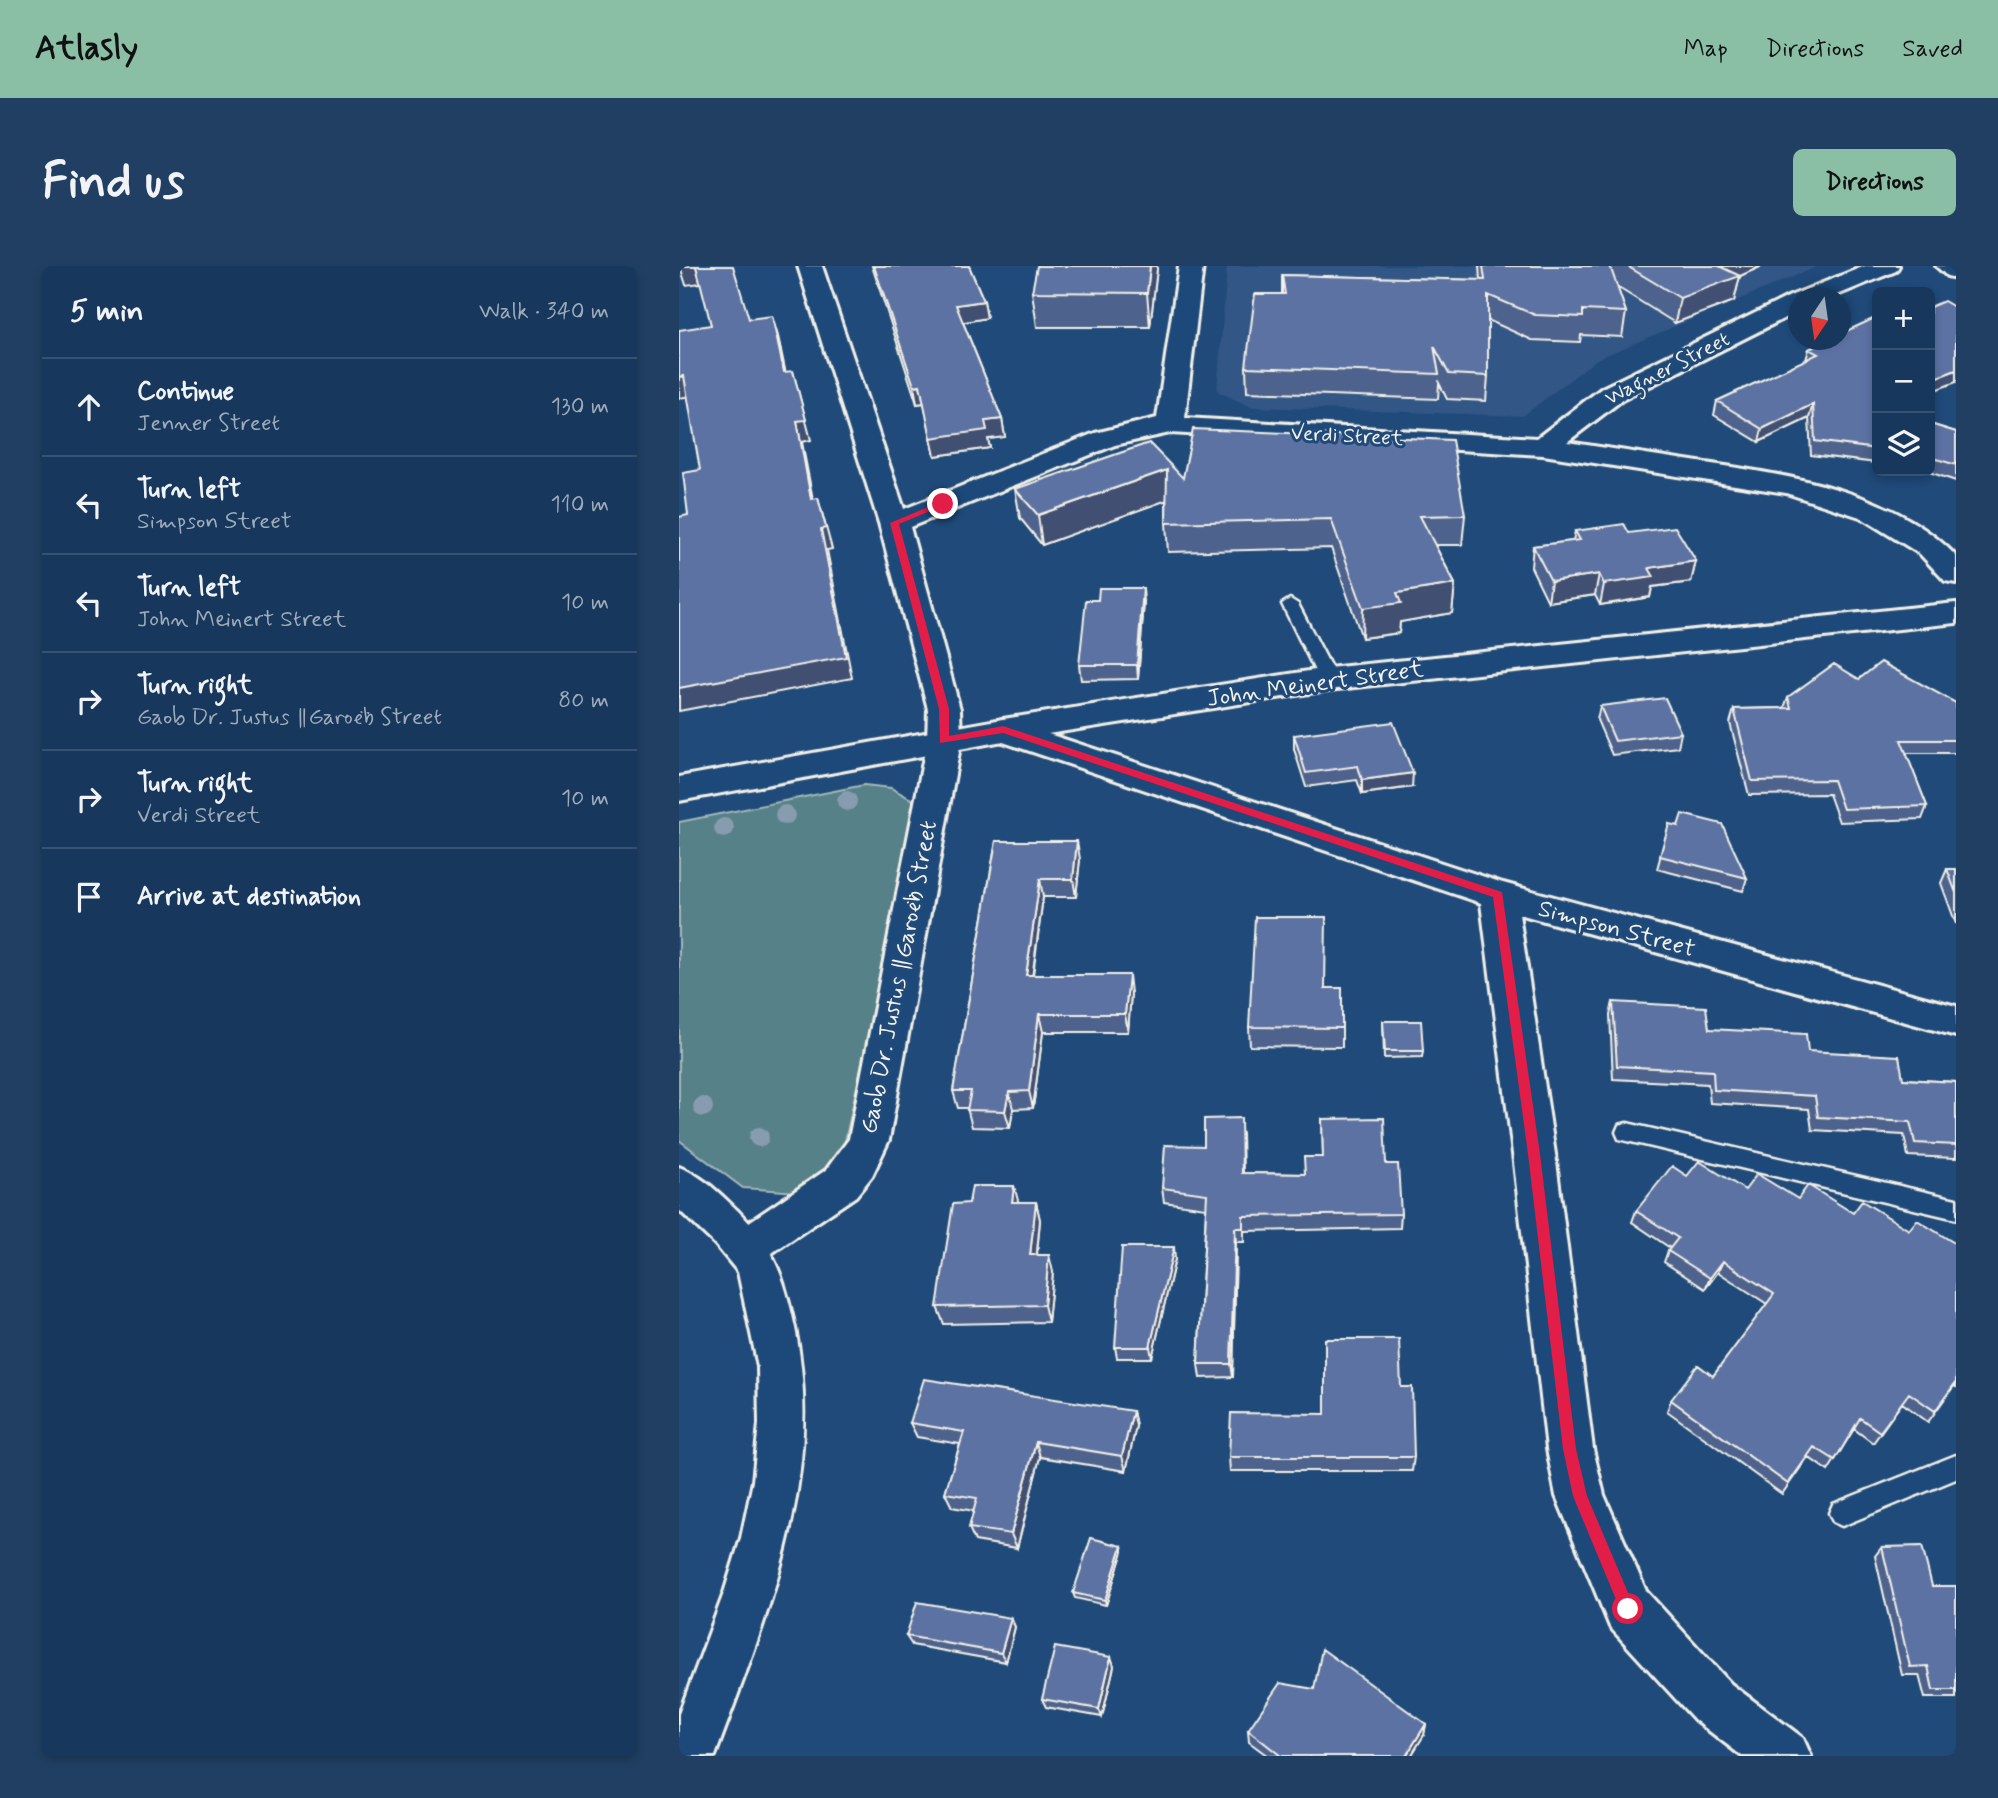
<!DOCTYPE html>
<meta charset="utf-8">
<style>
body{margin:0;font-family:Mynerve,sans-serif;background:#203f62;color:#f1f3f6}
.controls{position:absolute;right:21px;top:21px;display:grid;overflow:hidden;border-radius:10px;box-shadow:0 4px 10px #0003}
.controls button{width:63px;height:63px;display:grid;place-items:center;padding:0;border:0;border-bottom:2px solid #365272;background:#17385c;color:#f1f3f6;font:35px sans-serif}
.compass{position:absolute;left:1109px;top:21px;width:63px;height:63px;border-radius:50%;background:#17385c;box-shadow:0 4px 10px #0003;rotate:193deg}
.stop{position:absolute;width:21px;height:21px;margin:-16px;border:5px solid #e11d48;border-radius:50%;background:#fff}
.stop.end{background:#e11d48;border-color:#fff;box-shadow:0 2px 7px #0008}
.list{margin:0;padding:0;list-style:none}
h2{display:flex;justify-content:space-between;align-items:center;height:91px;margin:0;padding:0 28px;font-size:30px}
h2 small{font-size:23px;font-weight:400;color:#9eacbb}
.list li{display:grid;grid-template-columns:46px 1fr auto;gap:21px;align-items:center;box-sizing:border-box;height:98px;padding:0 28px;border-top:2px solid #365272}
.list b{display:block;font-size:26px;white-space:nowrap}
.list p{margin:0;font-size:23px;white-space:nowrap;color:#9eacbb}
.list em{font-size:23px;font-style:normal;color:#9eacbb}
.icon{flex:none;width:38px;height:38px;fill:none;stroke:currentColor;stroke-width:2;stroke-linecap:round;stroke-linejoin:round}
.map{position:relative;flex:none;width:1277px;height:1490px;overflow:hidden;border-radius:10px}
header{display:flex;align-items:center;gap:42px;box-sizing:border-box;height:98px;padding:0 35px;background:#8abfa5;color:#111}
header strong{font-size:33px}
nav{display:flex;gap:38px;margin-inline-start:auto;font-size:24px}
.intro{display:flex;align-items:center;justify-content:space-between;box-sizing:border-box;height:168px;padding:0 42px}
h1{margin:0;font-size:49px}
.button{padding:18px 32px;border-radius:10px;background:#8abfa5;color:#111;font-size:24px;font-weight:700}
main{display:flex;gap:42px;padding:0 42px}
aside{flex:1;background:#17385c;border-radius:10px;box-shadow:0 4px 10px #0003}
.map>svg:first-child{display:block}
.built{fill:#315686}
.green{fill:#578188;stroke:#a6b9b8;stroke-width:2}
.lines{fill:none;stroke-linecap:round;stroke-linejoin:round}
.service-casing{stroke:#f4f1e8;stroke-width:5}
.minor-casing{stroke:#f4f1e8;stroke-width:6}
.tertiary-casing{stroke:#f4f1e8;stroke-width:6}
.secondary-casing{stroke:#f4f1e8;stroke-width:6}
.service{fill:#1f4a7a;fill-rule:evenodd}
.minor{fill:#1f4a7a;fill-rule:evenodd}
.tertiary{fill:#1f4a7a;fill-rule:evenodd}
.secondary{fill:#1f4a7a;fill-rule:evenodd}
.tree{fill:#879caf}
.wall{fill:#4e628c;stroke:#f4f1e8;stroke-width:2}
.shaded-wall{fill:#405072;stroke:#f4f1e8;stroke-width:2}
.building{fill:#5b72a3;stroke:#f4f1e8;stroke-width:2}
.route{fill:#e11d48}
.labels{text-anchor:middle;stroke-width:6;stroke-linejoin:round;paint-order:stroke}
.far-street-label{font-size:21px;fill:#f4f1e8;stroke:#1f4a7a}
.street-label{font-size:24px;fill:#f4f1e8;stroke:#1f4a7a}
</style>
<header>
<strong>Atlasly</strong>
<nav><a>Map</a><a>Directions</a><a>Saved</a></nav>
</header>
<div class="intro"><h1>Find us</h1><a class="button">Directions</a></div>
<main>
<aside>
<h2>5 min<small>Walk · 340 m</small></h2>
<ul class="list">
<li><svg class="icon" aria-label="ahead" viewBox="0 0 24 24"><path d="M12 20V5M6 11l6-6 6 6"/></svg><div><b>Continue</b><p>Jenner Street</p></div><em>130 m</em></li>
<li><svg class="icon" aria-label="left" viewBox="0 0 24 24"><path d="M17 20v-9H6M10 6l-5 5 5 5"/></svg><div><b>Turn left</b><p>Simpson Street</p></div><em>110 m</em></li>
<li><svg class="icon" aria-label="left" viewBox="0 0 24 24"><path d="M17 20v-9H6M10 6l-5 5 5 5"/></svg><div><b>Turn left</b><p>John Meinert Street</p></div><em>10 m</em></li>
<li><svg class="icon" aria-label="right" viewBox="0 0 24 24"><path d="M7 20v-9h11M14 6l5 5-5 5"/></svg><div><b>Turn right</b><p>Gaob Dr. Justus ǁGaroëb Street</p></div><em>80 m</em></li>
<li><svg class="icon" aria-label="right" viewBox="0 0 24 24"><path d="M7 20v-9h11M14 6l5 5-5 5"/></svg><div><b>Turn right</b><p>Verdi Street</p></div><em>10 m</em></li>
<li><svg class="icon" aria-label="arrive" viewBox="0 0 24 24"><path d="M6 21V4h12l-3 4 3 4H6"/></svg><div><b>Arrive at destination</b></div></li>
</ul>
</aside>
<div class="map">
<svg width="1277" height="1490" viewBox="0 0 1277 1490">
<rect width="100%" height="100%" fill="#1f4a7a"/>
<filter id="ink" filterUnits="userSpaceOnUse"><feTurbulence type="fractalNoise" baseFrequency=".0143" numOctaves="2"/><feDisplacementMap in="SourceGraphic" scale="14" xChannelSelector="R" yChannelSelector="G"/><feConvolveMatrix kernelMatrix="1 2 1 2 8 2 1 2 1" color-interpolation-filters="sRGB"/></filter>
<g filter="url(#ink)">
<path class="built" d="M 548,0 L 1140,0 L 918,93 L 844,150 L 572,141 L 538,125 Z"/>
<path class="green" d="M 185,519 L 212,522 L 236,535 L 235,560 L 166,875 L 146,910 L 119,926 L 64,922 L 0,874 L 0,556 Z"/>
<g class="lines">
<defs>
<path id="service" d="M 611,333 L 619,338 L 658,413 L 655,417 L 649,419 L 640,413 L 603,338 Z
M 948,857 L 1277,933 L 1277,953 L 948,875 L 940,873 L 937,866 L 940,859 Z
M 1277,1189 L 1277,1213 L 1163,1260 L 1154,1256 L 1150,1247 L 1154,1238 Z"/>
<path id="minor" d="M 119,0 L 143,0 L 225,243 L 416,167 L 478,152 L 500,0 L 524,0 L 506,152 L 858,172 L 923,122 L 1111,30 L 1186,0 L 1220,0 L 1217,5 L 1151,32 L 1120,32 L 1120,45 L 943,134 L 888,176 C 934,183 980,190 1026,197 C 1112,210 1213,224 1277,290 L 1277,317 L 1266,315 L 1241,288 L 1181,251 L 1107,227 L 864,189 L 491,167 L 436,179 L 231,261 L 281,443 L 282,475 L 210,874 L 193,910 L 177,930 L 81,995 L 66,1001 L 51,995 L 45,982 L 51,969 L 147,904 L 170,873 L 248,475 L 249,443 L 200,257 Z
M 1257,0 L 1277,0 L 1277,12 L 1268,10 Z
M 324,453 L 824,617 L 1277,740 L 1277,770 L 840,648 L 876,888 L 914,1183 L 925,1229 L 967,1325 L 1052,1418 L 1124,1472 L 1132,1490 L 1063,1490 L 1016,1454 L 931,1361 L 877,1230 L 868,1183 L 834,888 L 802,637 L 312,472 L 307,464 L 312,456 Z"/>
<path id="tertiary" d="M 1277,337 L 1277,357 L 649,424 L 324,475 L 0,535 L 0,511 L 324,453 L 649,402 Z"/>
<path id="secondary" d="M 0,901 C 24,910 41,928 59,945 C 96,982 105,1012 116,1062 C 147,1213 87,1351 36,1490 L 0,1490 L 0,1448 L 45,1327 L 62,1272 L 74,1215 L 80,1158 L 79,1101 L 59,1006 L 36,978 L 0,944 Z"/>
</defs>
<use href="#service" class="service-casing"/>
<use href="#minor" class="minor-casing"/>
<use href="#tertiary" class="tertiary-casing"/>
<use href="#secondary" class="secondary-casing"/>
<use href="#service" class="service"/>
<use href="#minor" class="minor"/>
<use href="#tertiary" class="tertiary"/>
<use href="#secondary" class="secondary"/>
</g>
<g class="tree">
<circle cx="168" cy="535" r="10"/>
<circle cx="106" cy="549" r="10"/>
<circle cx="45" cy="562" r="10"/>
<circle cx="24" cy="841" r="10"/>
<circle cx="80" cy="871" r="10"/>
</g>
<path class="wall" d="M 193,0 L 290,0 L 305,35 L 308,52 L 284,56 L 323,153 L 326,171 L 309,173 L 311,182 L 256,190 L 245,137 L 238,138 Z
M 800,0 L 1083,0 L 1061,10 L 1055,35 L 996,57 L 938,21 L 947,46 L 943,71 L 902,69 L 901,76 L 853,74 L 809,54 L 809,110 L 807,135 L 768,133 L 760,117 L 759,133 L 568,126 L 567,101 L 603,28 L 603,9 L 801,14 Z
M 478,3 L 471,61 L 358,61 L 353,26 Z
M 1198,47 L 1198,197 L 1132,189 L 1130,152 L 1080,176 L 1035,149 L 1038,135 L 1127,94 L 1130,83 L 1195,53 L 1196,48 Z
M 1251,158 L 1277,166 L 1277,215 L 1247,205 L 1251,205 Z
M 504,212 L 786,249 L 783,279 L 756,279 L 776,318 L 773,347 L 721,356 L 720,367 L 683,372 L 652,282 L 489,286 L 487,257 L 487,234 L 363,279 L 341,252 L 336,223 Z
M 896,265 L 950,267 L 1017,295 L 1012,316 L 973,321 L 971,331 L 921,339 L 916,329 L 869,336 L 852,301 L 854,280 L 894,275 Z
M 465,336 L 459,413 L 402,414 L 400,399 Z
M 1180,413 L 1277,437 L 1277,487 L 1227,487 L 1248,540 L 1243,553 L 1160,556 L 1150,528 L 1070,529 L 1051,457 L 1055,443 L 1105,442 L 1109,431 Z
M 921,440 L 1002,467 L 999,481 L 933,489 L 918,454 Z
M 615,469 L 733,521 L 683,528 L 678,514 L 627,521 L 615,483 Z
M 990,558 L 1068,612 L 1064,625 L 978,603 Z
M 317,575 L 401,593 L 397,631 L 364,631 L 354,709 L 452,727 L 449,766 L 364,766 L 354,842 L 334,843 L 331,862 L 293,861 L 288,842 L 279,842 L 274,825 Z
M 1268,603 L 1277,603 L 1277,658 L 1262,617 Z
M 646,722 L 663,762 L 663,781 L 571,780 L 570,761 Z
M 934,736 L 1030,763 L 1129,785 L 1224,813 L 1277,816 L 1277,892 L 1229,890 L 1225,869 L 1133,864 L 1130,843 L 1031,837 L 1029,818 L 934,813 L 931,749 Z
M 704,755 L 744,785 L 743,791 L 705,792 Z
M 643,853 L 707,898 L 722,948 L 721,962 L 565,965 L 565,976 L 557,976 L 554,1111 L 521,1112 L 519,1098 L 527,942 L 485,936 L 483,922 L 525,880 L 563,867 L 564,907 L 626,908 L 644,891 Z
M 1008,910 L 1066,924 L 1119,933 L 1174,947 L 1277,978 L 1277,1121 L 1275,1120 L 1249,1156 L 1223,1137 L 1194,1177 L 1175,1163 L 1149,1205 L 1129,1191 L 1103,1228 L 988,1145 L 992,1134 L 1034,1110 L 1088,1038 L 1039,1006 L 1026,1023 L 985,996 L 989,985 L 991,982 L 953,956 L 957,945 Z
M 339,936 L 357,936 L 361,954 L 358,989 L 374,1006 L 369,1056 L 265,1058 L 258,1041 Z
M 496,993 L 473,1092 L 438,1092 L 436,1081 Z
M 722,1121 L 735,1191 L 733,1205 L 551,1205 L 550,1191 L 646,1148 Z
M 454,1145 L 457,1160 L 447,1205 L 361,1191 L 338,1282 L 296,1275 L 290,1262 L 295,1245 L 273,1241 L 266,1227 L 281,1178 L 238,1171 L 231,1157 Z
M 443,1280 L 444,1285 L 427,1339 L 396,1332 L 394,1327 Z
M 1203,1281 L 1253,1320 L 1277,1320 L 1277,1432 L 1246,1432 L 1240,1409 L 1223,1409 L 1196,1290 Z
M 332,1352 L 336,1361 L 327,1396 L 233,1379 L 227,1370 Z
M 432,1391 L 435,1400 L 423,1451 L 367,1441 L 363,1433 Z
M 747,1458 L 745,1469 L 732,1490 L 589,1490 L 570,1476 L 569,1464 Z"/>
<path class="shaded-wall" d="M 1,0 L 17,0 L 22,17 L 7,19 Z
M 471,0 L 478,0 L 478,3 L 471,61 L 468,27 Z
M 1036,0 L 1083,0 L 1061,10 L 1055,35 L 996,57 L 1001,32 Z
M 305,35 L 308,52 L 280,57 L 277,39 Z
M 93,50 L 99,70 L 111,127 L 105,106 Z
M 1277,104 L 1277,116 L 1251,126 L 1251,114 Z
M 114,105 L 132,174 L 123,176 L 138,254 L 132,233 L 118,155 Z
M 5,110 L 12,130 L 0,132 L 0,111 Z
M 241,119 L 245,137 L 238,138 L 235,120 Z
M 1134,138 L 1130,152 L 1080,176 L 1083,163 Z
M 323,153 L 326,171 L 309,173 L 311,182 L 256,190 L 252,172 L 306,155 Z
M 488,204 L 491,233 L 363,279 L 359,249 Z
M 139,232 L 153,283 L 148,284 L 173,412 L 0,445 L 0,422 L 142,263 Z
M 1017,295 L 1012,316 L 973,321 L 971,331 L 921,339 L 925,318 L 970,302 Z
M 920,308 L 916,329 L 869,336 L 872,315 Z
M 776,318 L 773,347 L 721,356 L 720,367 L 683,372 L 684,342 L 718,327 Z
M 464,322 L 465,336 L 459,413 L 458,399 Z
M 734,507 L 733,521 L 683,528 L 683,514 Z
M 398,575 L 401,593 L 397,631 L 394,613 Z
M 361,613 L 364,631 L 351,727 L 347,709 Z
M 450,709 L 452,727 L 449,766 L 446,748 Z
M 360,748 L 364,766 L 354,842 L 350,825 Z
M 330,826 L 334,843 L 331,862 L 326,845 Z
M 335,920 L 340,938 L 333,936 Z
M 357,936 L 361,954 L 356,1006 L 351,989 Z
M 556,962 L 557,976 L 554,1111 L 552,1098 Z
M 495,981 L 496,993 L 473,1092 L 471,1081 Z
M 370,989 L 374,1006 L 369,1056 L 365,1039 Z
M 1044,995 L 1039,1006 L 1026,1023 L 1031,1012 Z
M 454,1145 L 457,1160 L 447,1205 L 443,1190 Z
M 357,1176 L 361,1191 L 338,1282 L 332,1268 Z
M 443,1280 L 444,1285 L 427,1339 L 426,1334 Z
M 332,1352 L 336,1361 L 327,1396 L 322,1387 Z
M 432,1391 L 435,1400 L 423,1451 L 420,1443 Z
M 747,1458 L 745,1469 L 732,1490 L 727,1490 Z"/>
<path class="building" d="M 17,0 L 54,0 L 70,53 L 93,50 L 105,106 L 114,105 L 127,154 L 118,155 L 132,233 L 139,232 L 147,262 L 142,263 L 167,391 L 0,422 L 0,251 L 9,249 L 4,207 L 21,204 L 5,110 L 0,111 L 0,64 L 32,59 Z
M 195,0 L 290,0 L 305,35 L 277,39 L 323,153 L 306,155 L 308,164 L 252,172 L 241,119 L 235,120 Z
M 358,0 L 471,0 L 468,27 L 353,26 Z
M 804,0 L 931,0 L 947,46 L 904,44 L 904,51 L 856,49 L 809,29 L 809,110 L 770,108 L 755,80 L 760,108 L 567,101 L 576,28 L 606,28 L 603,9 L 806,14 Z
M 948,0 L 1040,0 L 1061,10 L 1001,32 Z
M 1265,35 L 1277,42 L 1277,104 L 1251,114 L 1251,41 Z
M 1198,51 L 1198,183 L 1136,175 L 1134,138 L 1083,163 L 1038,135 L 1139,88 L 1130,83 L 1150,74 L 1161,74 L 1161,68 Z
M 1251,158 L 1277,166 L 1277,199 L 1251,191 Z
M 514,163 L 773,174 L 786,249 L 741,250 L 776,318 L 718,327 L 722,337 L 684,342 L 652,253 L 487,257 L 488,204 L 359,249 L 336,223 L 470,177 L 504,212 Z
M 945,258 L 950,267 L 996,261 L 1017,295 L 970,302 L 975,311 L 925,318 L 920,308 L 872,315 L 854,280 L 901,274 L 896,265 Z
M 420,322 L 464,322 L 458,399 L 400,399 L 407,334 L 419,334 Z
M 1202,396 L 1277,437 L 1277,474 L 1222,474 L 1248,540 L 1164,543 L 1154,514 L 1073,515 L 1055,443 L 1112,442 L 1109,431 L 1155,398 L 1180,413 Z
M 986,432 L 1002,467 L 936,475 L 921,440 Z
M 714,456 L 734,507 L 683,514 L 679,500 L 627,507 L 615,469 Z
M 1003,548 L 1043,558 L 1068,612 L 981,590 L 990,558 L 999,560 Z
M 317,575 L 398,575 L 394,613 L 361,613 L 347,709 L 450,709 L 446,748 L 360,748 L 350,825 L 330,826 L 326,845 L 288,844 L 292,825 L 274,825 Z
M 1268,603 L 1277,603 L 1277,627 Z
M 576,651 L 647,651 L 646,722 L 663,722 L 663,762 L 570,761 Z
M 934,736 L 1027,741 L 1030,763 L 1127,768 L 1129,785 L 1220,790 L 1224,813 L 1277,816 L 1277,879 L 1236,877 L 1231,856 L 1139,851 L 1136,830 L 1035,824 L 1034,805 L 938,800 Z
M 704,755 L 742,755 L 744,785 L 706,785 Z
M 562,852 L 563,907 L 626,908 L 625,891 L 644,891 L 643,853 L 705,852 L 707,898 L 719,898 L 722,948 L 564,950 L 564,962 L 556,962 L 552,1098 L 519,1098 L 528,928 L 483,922 L 486,879 L 525,880 L 525,853 Z
M 1020,895 L 1066,924 L 1078,908 L 1119,933 L 1129,919 L 1174,947 L 1183,935 L 1230,964 L 1238,954 L 1277,978 L 1277,1116 L 1256,1145 L 1230,1127 L 1201,1166 L 1181,1152 L 1156,1194 L 1135,1181 L 1109,1218 L 992,1134 L 1019,1099 L 1034,1110 L 1095,1028 L 1044,995 L 1031,1012 L 989,985 L 999,972 L 957,945 L 993,900 L 1008,910 Z
M 293,920 L 335,920 L 333,936 L 357,936 L 351,989 L 370,989 L 365,1039 L 258,1041 L 274,938 L 290,937 Z
M 443,981 L 495,981 L 471,1081 L 436,1081 Z
M 646,1073 L 720,1073 L 722,1121 L 733,1121 L 735,1191 L 550,1191 L 552,1147 L 646,1148 Z
M 245,1113 L 454,1145 L 443,1190 L 357,1176 L 332,1268 L 290,1262 L 298,1232 L 266,1227 L 285,1166 L 231,1157 Z
M 412,1272 L 443,1280 L 426,1334 L 394,1327 Z
M 1243,1280 L 1253,1320 L 1277,1320 L 1277,1424 L 1254,1424 L 1249,1400 L 1231,1401 L 1203,1281 Z
M 238,1336 L 332,1352 L 322,1387 L 227,1370 Z
M 376,1381 L 432,1391 L 420,1443 L 363,1433 Z
M 643,1383 L 747,1458 L 727,1490 L 602,1490 L 569,1464 L 601,1417 L 635,1423 Z"/>
</g>
<path class="route" d="M 261,236 L 268,238 L 220,258 L 270,443 L 270,470 L 324,460 L 823,626 L 861,888 L 897,1183 L 908,1230 L 956,1343 L 954,1348 L 949,1351 L 943,1348 L 894,1230 L 884,1183 L 849,888 L 814,631 L 324,467 L 261,477 L 260,443 L 211,257 Z"/>
<g class="labels">
<g class="far-street-label">
<text transform="translate(988 102) rotate(-27)" y="7">Wagner Street</text>
<text transform="translate(668 169) rotate(3)" y="7">Verdi Street</text>
</g>
<g class="street-label">
<text transform="translate(636 417) rotate(-8)" y="8">John Meinert Street</text>
<text transform="translate(938 662) rotate(15)" y="8">Simpson Street</text>
<text transform="translate(219 711) rotate(-79)" y="8">Gaob Dr. Justus ǁGaroëb Street</text>
</g>
</g>
</svg>
<div class="controls">
<button>+</button>
<button>−</button>
<button><svg class="icon" aria-label="layers" viewBox="0 0 24 24"><path d="M12 4l9 5-9 5-9-5zM3 14l9 5 9-5"/></svg></button>
</div>
<svg class="compass" viewBox="-18 -18 36 36"><path d="M0-13l5 13h-10z" fill="#e53935"/><path d="M0 13l5-13h-10z" fill="#9eacbb"/></svg>
<div class="stop" style="left:949px;top:1343px"></div>
<div class="stop end" style="left:264px;top:238px"></div>
</div>
</main>
